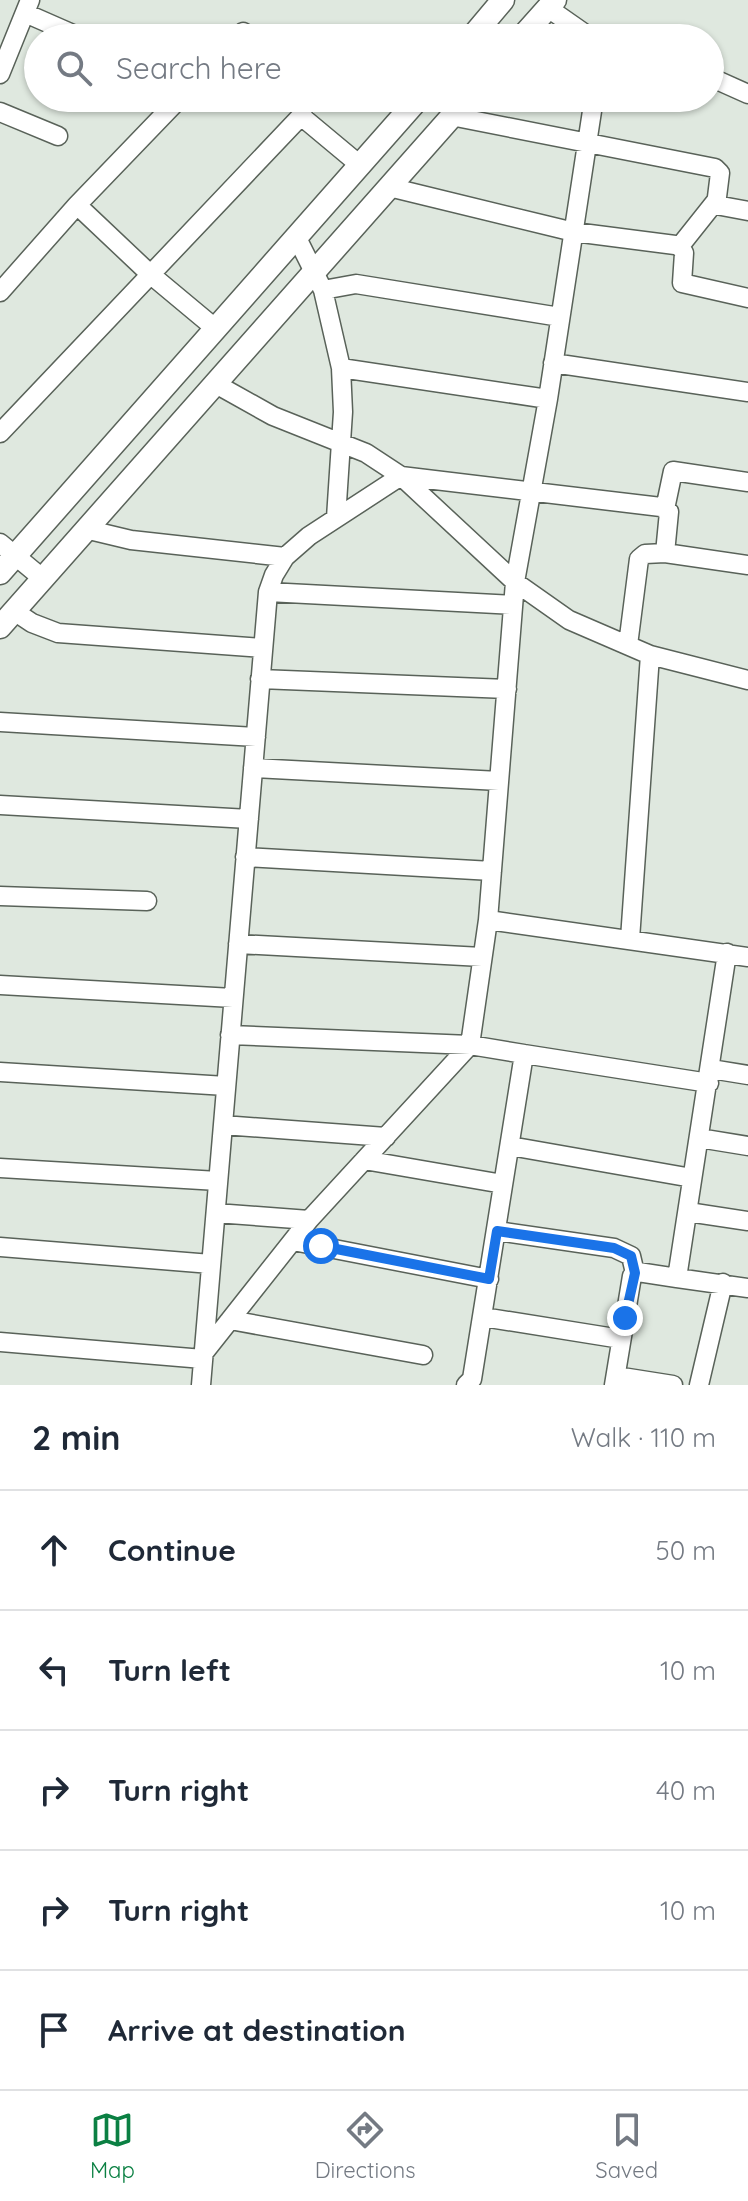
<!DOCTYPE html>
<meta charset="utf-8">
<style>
body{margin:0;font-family:Quicksand,sans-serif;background:#f2f2f3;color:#1f2937}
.stop{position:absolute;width:24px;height:24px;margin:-18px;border:6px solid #1a73e8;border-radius:50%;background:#fff}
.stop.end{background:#1a73e8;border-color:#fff;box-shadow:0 2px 8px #0008}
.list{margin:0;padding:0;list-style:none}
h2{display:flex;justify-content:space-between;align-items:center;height:104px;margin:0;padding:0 32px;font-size:34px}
h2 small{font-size:26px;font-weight:400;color:#747a83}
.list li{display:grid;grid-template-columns:52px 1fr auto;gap:24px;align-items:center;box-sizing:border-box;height:120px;padding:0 32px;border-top:2px solid #e0e1e3}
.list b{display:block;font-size:30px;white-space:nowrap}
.list em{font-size:26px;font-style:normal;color:#747a83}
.icon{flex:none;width:44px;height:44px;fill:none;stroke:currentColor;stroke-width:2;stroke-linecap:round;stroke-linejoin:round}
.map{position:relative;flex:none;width:748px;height:1385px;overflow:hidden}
.search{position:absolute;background:#fff;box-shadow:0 2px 6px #0004;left:24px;right:24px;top:24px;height:88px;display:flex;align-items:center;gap:20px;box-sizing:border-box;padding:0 28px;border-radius:44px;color:#747a83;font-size:30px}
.sheet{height:704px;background:#fff}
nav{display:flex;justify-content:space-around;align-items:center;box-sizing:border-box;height:112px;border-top:2px solid #e0e1e3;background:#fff;font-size:22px;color:#747a83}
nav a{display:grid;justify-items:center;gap:4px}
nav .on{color:#0b8043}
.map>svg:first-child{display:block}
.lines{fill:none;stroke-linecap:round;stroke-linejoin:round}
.minor-casing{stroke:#596259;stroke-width:21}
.tertiary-casing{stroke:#596259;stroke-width:25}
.minor{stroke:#fff;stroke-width:18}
.tertiary{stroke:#fff;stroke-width:22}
.route{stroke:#1a73e8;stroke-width:10}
</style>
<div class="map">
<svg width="748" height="1385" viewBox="0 0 748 1385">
<rect width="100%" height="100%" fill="#dfe8df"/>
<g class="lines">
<defs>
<path id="minor" d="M 548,8 L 591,38
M 25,13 L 82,38
M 238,38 L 243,32 L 254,38
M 0,74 L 30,0
M 710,77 L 748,94
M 0,112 L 58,136
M 301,116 L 361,166
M 451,116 L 715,168 L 720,173 L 716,205 L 748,211
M 389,187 L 574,232 L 675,245 L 680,246 L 684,253 L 682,283 L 748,298
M 77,205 L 150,274 L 216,329
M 297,238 L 323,290 L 341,368 L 343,412 L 336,518
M 680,246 L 715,202
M 323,290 L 356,284 L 560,317
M 0,292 L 77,205 L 180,98
M 553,363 L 748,392
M 341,368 L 548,399
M 214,383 L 273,416 L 366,453 L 401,476 L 515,582 L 569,620 L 650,655 L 748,680
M 0,433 L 301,116 L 306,98
M 665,509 L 673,471 L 748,482
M 85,529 L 131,540 L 285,557
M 0,543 L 42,578
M 665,553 L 748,565
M 268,592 L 513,605
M 14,611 L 32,623 L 58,633 L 263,648
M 260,679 L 507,689
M 0,722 L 256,737
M 253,768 L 499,781
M 0,805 L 249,819
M 245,857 L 492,871
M 0,896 L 147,901
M 488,920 L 748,957
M 630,939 L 650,655
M 238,944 L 482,957
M 0,985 L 233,998
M 230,1035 L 470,1045 L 524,1054 L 472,1379 L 466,1385
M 524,1054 L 709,1083
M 711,1069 L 748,1075
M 0,1072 L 226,1086
M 223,1125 L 386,1137
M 699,1138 L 748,1146
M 510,1146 L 692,1178
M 364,1160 L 503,1184
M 0,1168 L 218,1181
M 688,1212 L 748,1221
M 216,1213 L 309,1220
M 497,1231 L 614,1248 L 631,1256 L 635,1273
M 293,1241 L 489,1279
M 0,1247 L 211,1264
M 677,1278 L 748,1288
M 483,1317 L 621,1339
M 230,1320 L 423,1355
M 0,1342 L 203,1359
M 203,1354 L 309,1220 L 470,1045 L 488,920 L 515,582 L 548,399 L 594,98
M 616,1376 L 673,1385
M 201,1385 L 268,592 L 274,575 L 285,557 L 309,536 L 401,476 L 661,507 L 669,512 L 665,553 L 645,554 L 639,559 L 628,645
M 614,1385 L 632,1276 L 638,1272 L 677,1278 L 727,953
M 699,1385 L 723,1283"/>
<path id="tertiary" d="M 471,38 L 503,0
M 521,38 L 555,0
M 0,573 L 419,98
M 0,627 L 468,98"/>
</defs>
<use href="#minor" class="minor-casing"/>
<use href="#tertiary" class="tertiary-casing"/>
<use href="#minor" class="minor"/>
<use href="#tertiary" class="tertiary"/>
</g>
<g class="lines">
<path class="route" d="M 321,1246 L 489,1279 L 497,1231 L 614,1248 L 631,1256 L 635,1273 L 625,1318"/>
</g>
</svg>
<div class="stop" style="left:321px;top:1246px"></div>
<div class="stop end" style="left:625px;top:1318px"></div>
<div class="search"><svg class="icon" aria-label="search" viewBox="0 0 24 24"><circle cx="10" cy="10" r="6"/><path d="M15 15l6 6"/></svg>Search here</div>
</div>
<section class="sheet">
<h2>2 min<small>Walk · 110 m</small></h2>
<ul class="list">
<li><svg class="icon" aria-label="ahead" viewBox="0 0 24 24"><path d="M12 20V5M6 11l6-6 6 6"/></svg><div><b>Continue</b></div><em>50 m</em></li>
<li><svg class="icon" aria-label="left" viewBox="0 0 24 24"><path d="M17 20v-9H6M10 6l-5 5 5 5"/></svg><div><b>Turn left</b></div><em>10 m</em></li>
<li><svg class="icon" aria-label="right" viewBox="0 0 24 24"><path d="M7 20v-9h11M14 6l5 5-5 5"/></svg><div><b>Turn right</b></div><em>40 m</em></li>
<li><svg class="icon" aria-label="right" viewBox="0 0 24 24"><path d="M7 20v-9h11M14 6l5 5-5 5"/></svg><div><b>Turn right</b></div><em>10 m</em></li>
<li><svg class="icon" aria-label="arrive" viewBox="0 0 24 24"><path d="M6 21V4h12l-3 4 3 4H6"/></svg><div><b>Arrive at destination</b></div></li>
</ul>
</section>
<nav>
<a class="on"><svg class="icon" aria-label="map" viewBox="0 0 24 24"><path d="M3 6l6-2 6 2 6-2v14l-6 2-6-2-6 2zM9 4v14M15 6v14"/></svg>Map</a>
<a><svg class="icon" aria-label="directions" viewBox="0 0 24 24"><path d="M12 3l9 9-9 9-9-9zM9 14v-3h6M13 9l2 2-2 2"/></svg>Directions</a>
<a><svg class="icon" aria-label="saved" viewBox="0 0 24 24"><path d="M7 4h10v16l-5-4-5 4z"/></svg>Saved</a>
</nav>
